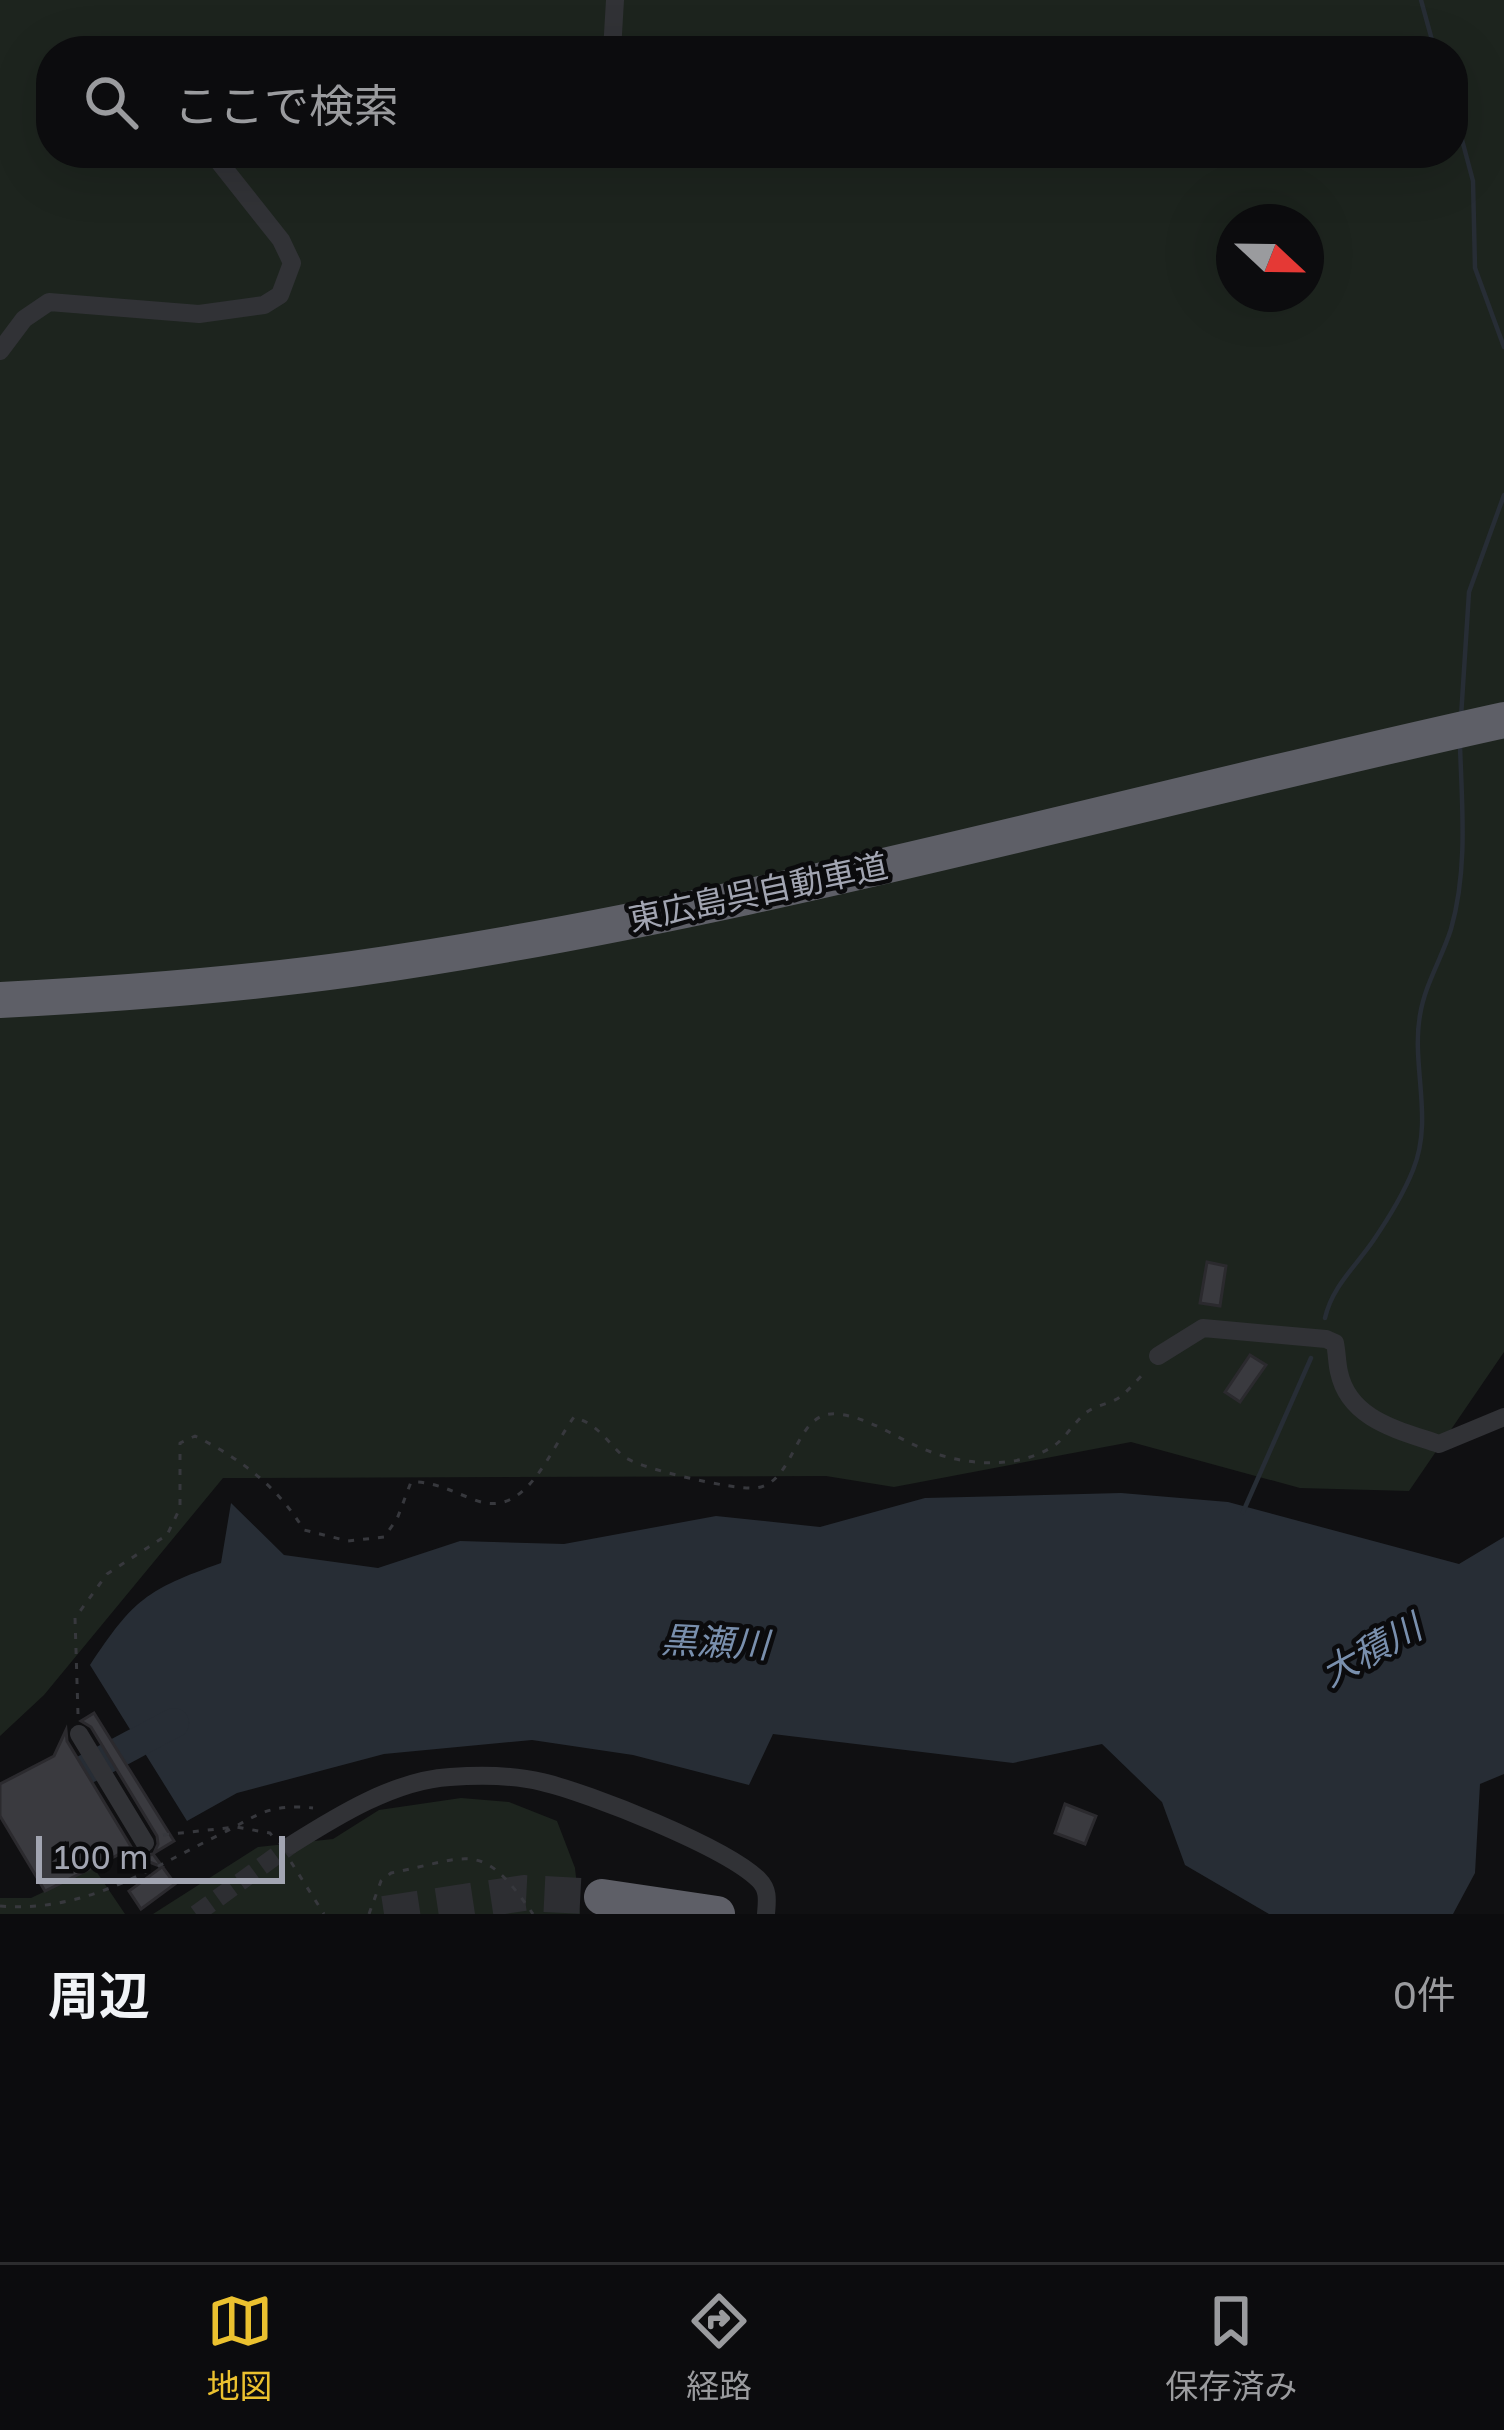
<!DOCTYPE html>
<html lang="ja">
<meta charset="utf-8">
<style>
body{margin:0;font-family:"Golos Text","Noto Sans JP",sans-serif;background:#151517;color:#f1f3f6}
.compass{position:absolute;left:1216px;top:204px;width:108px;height:108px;border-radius:50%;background:#0c0c0e;box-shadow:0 12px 48px #0002;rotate:112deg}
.scale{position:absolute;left:36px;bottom:30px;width:249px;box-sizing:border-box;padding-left:12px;border:6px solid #a2a5b2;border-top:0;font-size:33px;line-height:42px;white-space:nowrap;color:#a2a5b2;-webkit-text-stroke:9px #0b0b0d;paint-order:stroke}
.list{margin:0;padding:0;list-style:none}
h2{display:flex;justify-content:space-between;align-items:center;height:156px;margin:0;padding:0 48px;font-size:51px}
h2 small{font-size:39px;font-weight:400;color:#9a9b9e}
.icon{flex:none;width:66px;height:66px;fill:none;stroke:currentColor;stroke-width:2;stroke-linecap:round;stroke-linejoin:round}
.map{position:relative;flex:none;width:1504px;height:1914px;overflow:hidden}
.search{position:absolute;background:#0c0c0e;box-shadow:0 12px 48px #0002;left:36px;right:36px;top:36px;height:132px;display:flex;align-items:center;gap:30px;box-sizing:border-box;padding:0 42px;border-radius:48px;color:#9a9b9e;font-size:45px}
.sheet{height:348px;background:#0c0c0e}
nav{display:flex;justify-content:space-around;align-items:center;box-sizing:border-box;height:168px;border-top:3px solid #2c2c2e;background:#0c0c0e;font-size:33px;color:#9a9b9e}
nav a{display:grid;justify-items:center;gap:6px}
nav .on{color:#ebc12f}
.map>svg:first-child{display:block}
.green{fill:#1d241e;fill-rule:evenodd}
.water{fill:#272d35}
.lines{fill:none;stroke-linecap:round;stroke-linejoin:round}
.stream{stroke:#272d35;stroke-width:4.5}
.river{stroke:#272d35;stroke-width:30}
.building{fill:#3a3a3f;stroke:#2b2a2e;stroke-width:3}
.street-tunnel{stroke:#2d2e32;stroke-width:18;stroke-dasharray:18 9;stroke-linecap:butt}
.highway-tunnel{stroke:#2d2e32;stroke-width:36;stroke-dasharray:36 18;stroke-linecap:butt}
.path{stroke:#37383d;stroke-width:3;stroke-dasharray:6 9;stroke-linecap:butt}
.street{stroke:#313236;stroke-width:18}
.highway{stroke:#5e5f67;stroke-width:36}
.labels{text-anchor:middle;stroke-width:9;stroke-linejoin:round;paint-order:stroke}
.street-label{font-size:33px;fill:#a2a5b2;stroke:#0b0b0d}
.water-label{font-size:36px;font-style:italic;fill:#798fad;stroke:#0b0b0d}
</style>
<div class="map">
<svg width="1504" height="1914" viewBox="0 0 1504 1914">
<rect width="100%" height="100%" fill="#101012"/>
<path class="green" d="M 0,0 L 1504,0 L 1504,1352 L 1409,1491 L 1300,1488 L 1131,1442 L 894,1487 L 826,1476 L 223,1478 L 44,1695 L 0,1736 ZM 51,51 L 1453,51 L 1453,153 L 51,153 ZM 1234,222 L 1306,222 L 1306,294 L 1234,294 Z
M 461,1798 L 509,1802 L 557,1821 L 575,1868 L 580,1914 L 153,1914 L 258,1847 L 333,1839 L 379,1810 Z
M 94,1868 L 125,1914 L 0,1914 L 0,1898 L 31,1898 Z"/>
<path class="water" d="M 1121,1493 L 1228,1502 L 1459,1564 L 1504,1537 L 1504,1774 L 1480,1784 L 1475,1873 L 1453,1914 L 1269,1914 L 1185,1865 L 1162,1802 L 1102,1744 L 1013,1763 L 773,1734 L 749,1785 L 633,1755 L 532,1740 L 384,1754 L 237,1793 L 187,1821 L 90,1665 C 134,1599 146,1590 221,1563 L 231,1503 L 284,1555 L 378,1568 L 460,1541 L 564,1544 L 716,1516 L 820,1527 L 925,1498 Z"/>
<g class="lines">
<path class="stream" d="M 1421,0 L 1435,51
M 1453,106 L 1473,181 L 1475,268 L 1504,347
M 1461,717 L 1469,592 L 1504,495
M 1325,1318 C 1332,1287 1355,1267 1373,1241 C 1388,1219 1403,1195 1413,1170 C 1434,1119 1411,1066 1420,1015 C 1425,984 1442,958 1451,929 C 1468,870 1462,806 1460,746
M 1243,1512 L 1311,1358"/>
<path class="river" d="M 0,1803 C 62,1787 117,1752 174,1723"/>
</g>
<path class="building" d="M 1207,1262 L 1226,1266 L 1220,1306 L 1200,1303 Z
M 1250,1355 L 1266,1365 L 1240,1402 L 1225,1392 Z
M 94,1713 L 174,1841 L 154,1853 L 158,1844 L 157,1836 L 91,1727 L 81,1721 Z
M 66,1730 L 67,1741 L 133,1850 L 144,1856 L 153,1854 L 175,1884 L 141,1909 L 129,1891 L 162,1867 L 124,1852 L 45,1891 L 0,1816 L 0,1784 L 54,1756 Z
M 1065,1804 L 1096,1816 L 1085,1844 L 1055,1833 Z"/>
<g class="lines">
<path class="street-tunnel" d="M 196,1914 L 291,1845"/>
<path class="highway-tunnel" d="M 384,1914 L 524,1893 L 602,1897"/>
<path class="path" d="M 78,1714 L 75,1618 L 107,1574 L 167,1535 L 180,1508 L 180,1443 L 195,1436 C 241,1459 277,1486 304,1530 L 348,1541 L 384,1537 L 397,1519 L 411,1482 C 434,1481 453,1492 475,1500 C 526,1520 549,1451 574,1417 C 599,1425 605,1440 623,1456 C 639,1469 734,1490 755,1488 C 797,1484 793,1409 838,1414 C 872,1418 900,1441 931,1452 C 969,1466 1020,1469 1055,1445 C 1067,1436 1075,1421 1087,1412 C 1096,1405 1110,1404 1120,1397 C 1129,1390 1138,1379 1146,1371
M 163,1835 L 236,1827 L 270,1833 L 275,1840
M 291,1862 L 324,1914
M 0,1906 C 83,1913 146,1871 217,1836 C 256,1817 266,1803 313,1808
M 369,1914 L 381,1881 L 391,1873 C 472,1857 481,1839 533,1914"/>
<path class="street" d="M 612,51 L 615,0
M 0,351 L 24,319 L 49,302 L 199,314 L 264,305 L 280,295 L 292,263 L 281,240 L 212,153
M 1158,1356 L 1203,1328 L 1326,1339 L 1335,1343 C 1337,1353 1337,1364 1339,1372 C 1349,1420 1399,1430 1439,1444 L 1504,1417
M 79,1734 L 145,1843
M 291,1845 C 337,1816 395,1780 450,1777 C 479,1775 514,1775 542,1782 C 589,1793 726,1847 759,1880 C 769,1890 767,1901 766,1914"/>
<path class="highway" d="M 0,1000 C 118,994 236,985 352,969 C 741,914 1121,804 1504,720
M 602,1897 L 717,1914"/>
</g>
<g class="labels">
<g class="street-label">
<text transform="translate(758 892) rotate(-12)" y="12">東広島呉自動車道</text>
</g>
<g class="water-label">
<text transform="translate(715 1642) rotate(3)" y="13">黒瀬川</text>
<text transform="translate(1371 1650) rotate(-29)" y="13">大積川</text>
</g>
</g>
</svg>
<svg class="compass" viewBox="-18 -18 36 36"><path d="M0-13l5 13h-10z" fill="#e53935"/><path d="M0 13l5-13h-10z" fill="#9a9b9e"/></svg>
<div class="scale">100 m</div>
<div class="search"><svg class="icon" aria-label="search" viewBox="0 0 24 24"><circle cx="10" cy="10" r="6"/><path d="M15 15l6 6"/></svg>ここで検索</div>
</div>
<section class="sheet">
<h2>周辺<small>0件</small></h2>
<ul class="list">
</ul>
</section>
<nav>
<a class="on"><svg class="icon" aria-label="map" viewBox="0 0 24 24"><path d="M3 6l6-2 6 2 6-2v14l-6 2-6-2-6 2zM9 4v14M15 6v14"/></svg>地図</a>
<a><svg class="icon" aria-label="directions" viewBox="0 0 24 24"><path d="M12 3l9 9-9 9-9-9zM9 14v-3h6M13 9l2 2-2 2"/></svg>経路</a>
<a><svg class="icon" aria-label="saved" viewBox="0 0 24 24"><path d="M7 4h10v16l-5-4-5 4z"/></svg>保存済み</a>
</nav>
